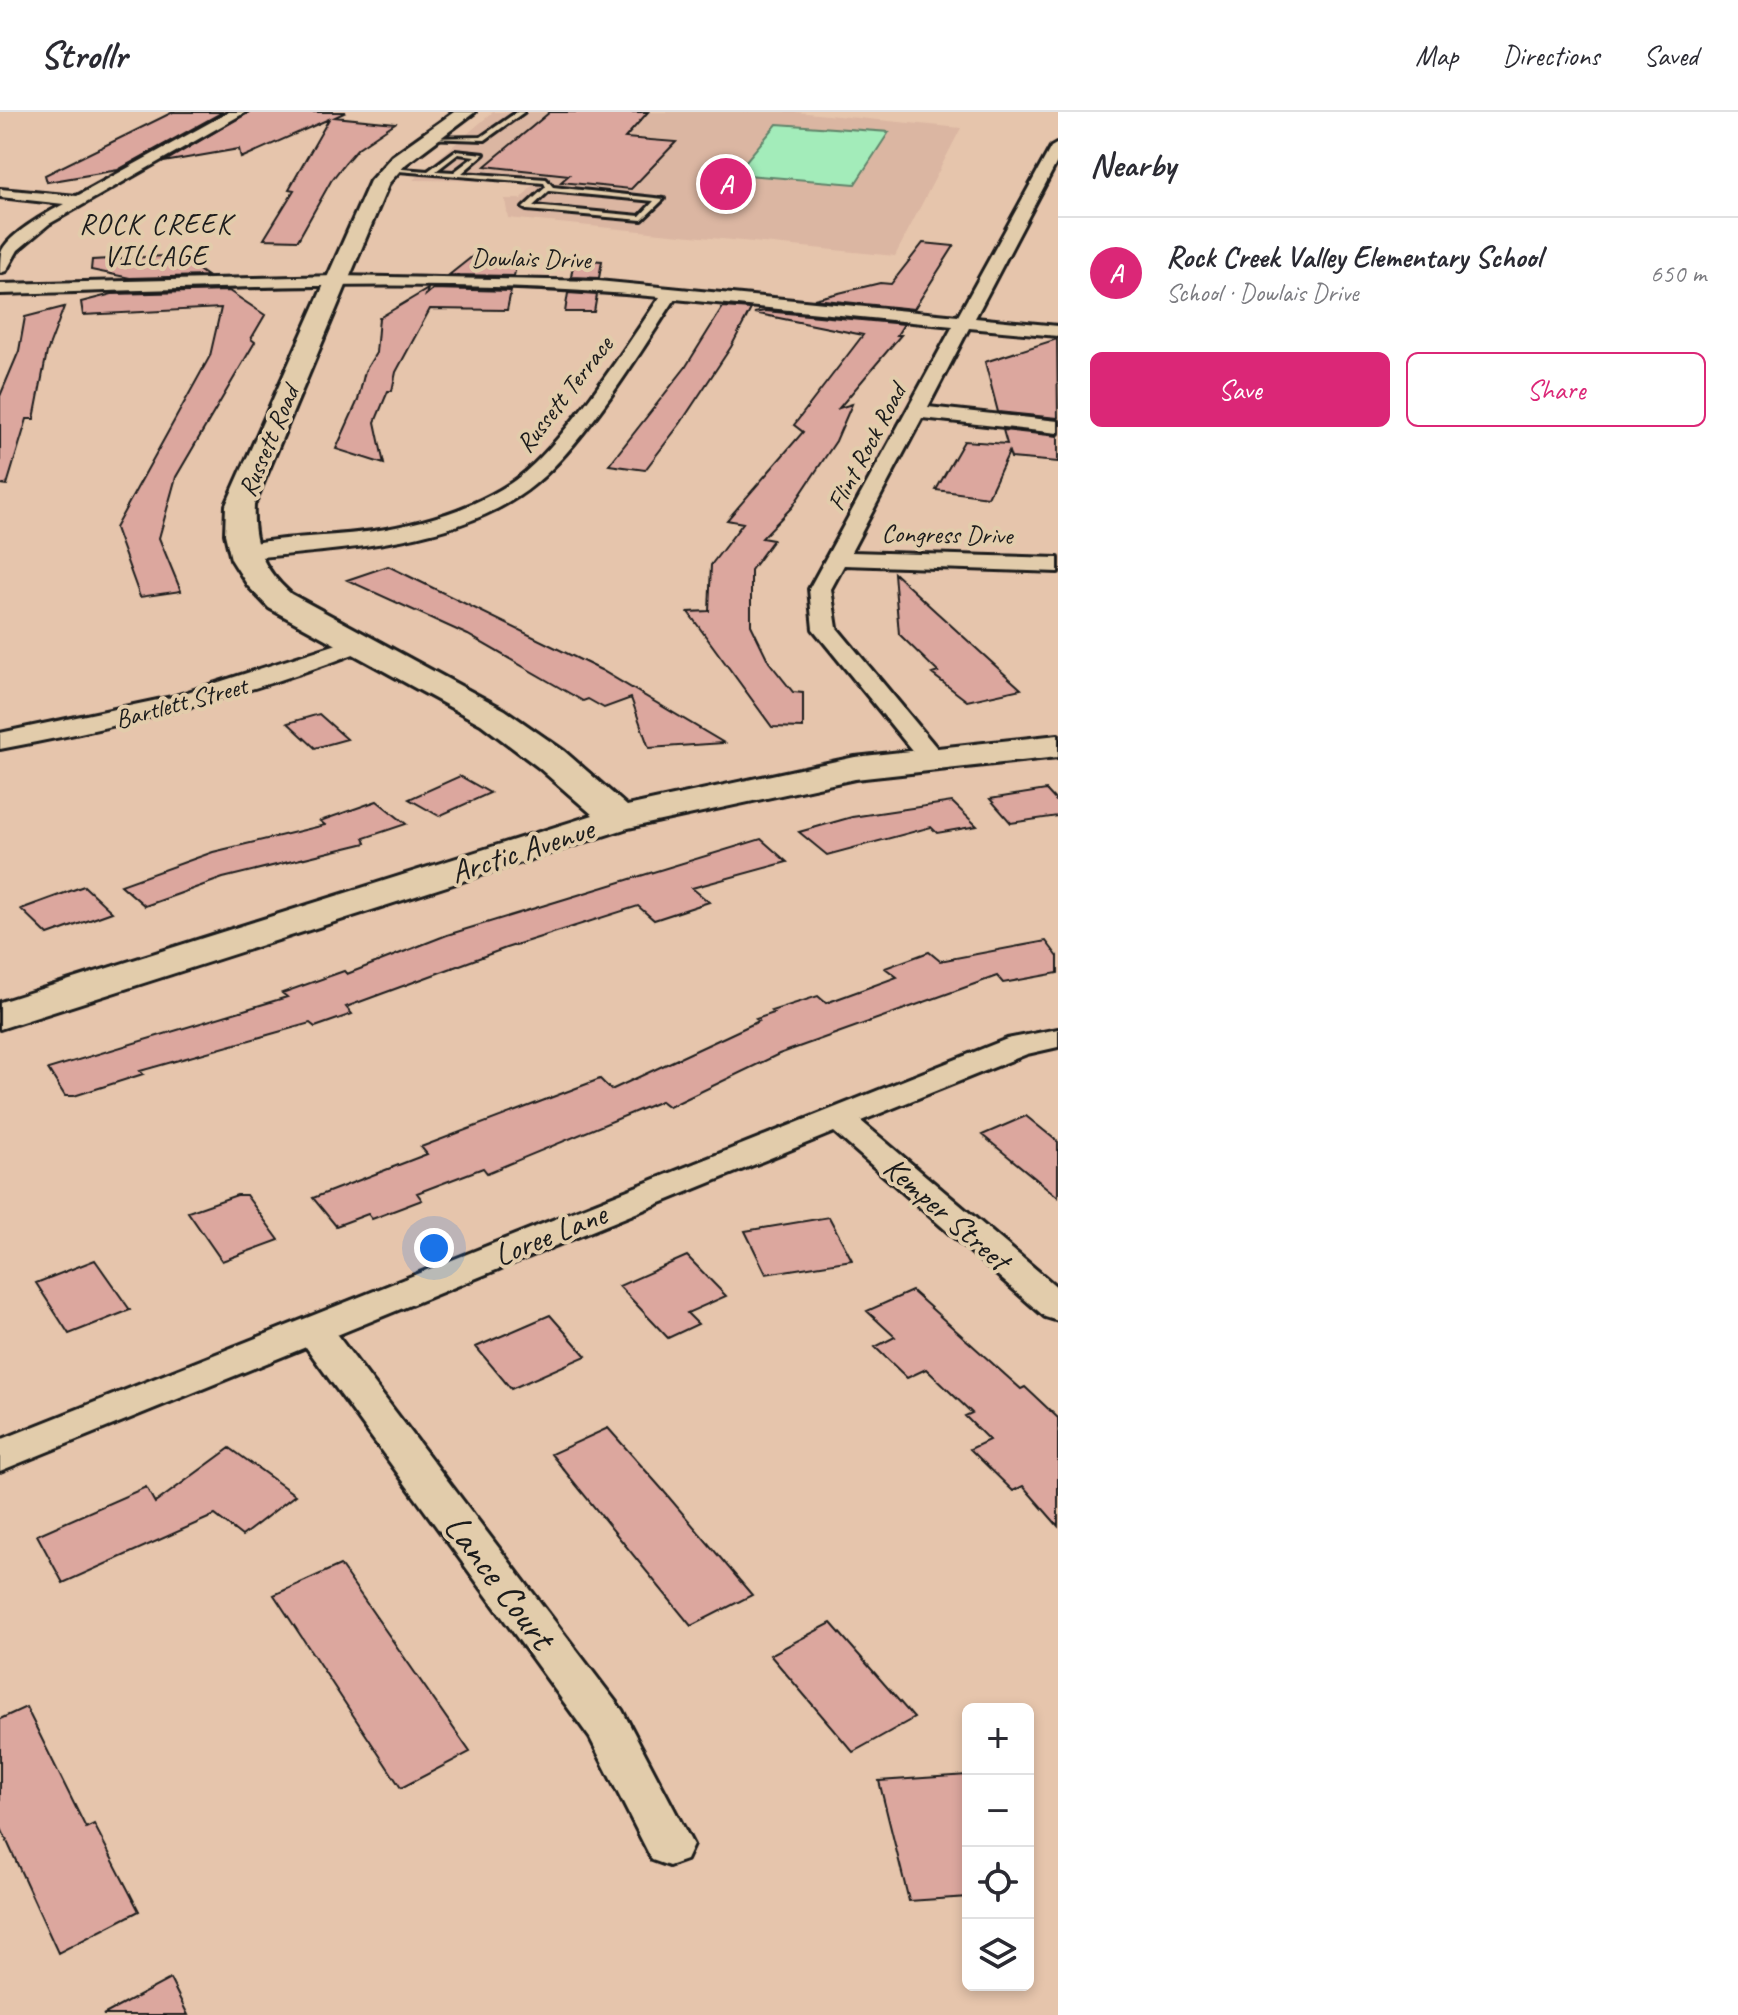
<!DOCTYPE html>
<meta charset="utf-8">
<style>
body{margin:0;font-family:Caveat,sans-serif;background:#f2f2f3;color:#2b2b33}
.controls{position:absolute;right:24px;bottom:24px;display:grid;overflow:hidden;border-radius:12px;box-shadow:0 4px 12px #0003}
.controls button{width:72px;height:72px;display:grid;place-items:center;padding:0;border:0;border-bottom:2px solid #e1e1e2;background:#fff;color:#2b2b33;font:40px sans-serif}
.you{position:absolute;left:434px;top:1136px;width:28px;height:28px;margin:-20px;border:6px solid #fff;border-radius:50%;background:#1a73e8;box-shadow:0 0 0 12px #1a73e833}
.badge{display:grid;place-items:center;width:52px;height:52px;border-radius:50%;background:#db2777;color:#fff;font-size:26px;font-weight:700}
.pin{position:absolute;translate:-50% -50%;border:4px solid #fff;box-shadow:0 2px 8px #0006}
.list{margin:0;padding:0;list-style:none}
h2{display:flex;justify-content:space-between;align-items:center;height:104px;margin:0;padding:0 32px;font-size:34px}
h2 small{font-size:26px;font-weight:400;color:#7c7c81}
.list li{display:grid;grid-template-columns:52px 1fr auto;gap:24px;align-items:center;box-sizing:border-box;height:112px;padding:0 32px;border-top:2px solid #e1e1e2}
.list b{display:block;font-size:30px;white-space:nowrap}
.list p{margin:0;font-size:26px;white-space:nowrap;color:#7c7c81}
.list em{font-size:26px;font-style:normal;color:#7c7c81}
.actions{display:flex;gap:16px;padding:24px 32px}
.actions a{flex:1;padding:18px 0;border:2px solid #db2777;border-radius:12px;text-align:center;font-size:28px;color:#db2777}
.actions .main{background:#db2777;color:#fff}
.icon{flex:none;width:44px;height:44px;fill:none;stroke:currentColor;stroke-width:2;stroke-linecap:round;stroke-linejoin:round}
.map{position:relative;flex:none;width:1058px;height:1903px;overflow:hidden}
header{display:flex;align-items:center;gap:48px;box-sizing:border-box;height:112px;padding:0 40px;background:#fff;border-bottom:2px solid #e1e1e2}
header strong{font-size:38px}
nav{display:flex;gap:44px;margin-inline-start:auto;font-size:28px}
main{display:flex}
aside{flex:1;background:#fff}
.map>svg:first-child{display:block}
.built{fill:#dbb6a2}
.green{fill:#a3ecba;stroke:#60846b;stroke-width:2}
.building{fill:#dca79e;stroke:#1c1c1c;stroke-width:2}
.lines{fill:none;stroke-linecap:round;stroke-linejoin:round}
.lane-casing{stroke:#1c1c1c;stroke-width:6}
.street-casing{stroke:#1c1c1c;stroke-width:6}
.secondary-casing{stroke:#1c1c1c;stroke-width:6}
.lane{fill:#e2ccab;fill-rule:evenodd}
.street{fill:#e2ccab;fill-rule:evenodd}
.secondary{fill:#e2ccab;fill-rule:evenodd}
.labels{text-anchor:middle;stroke-width:8;stroke-linejoin:round;paint-order:stroke}
.far-street-label{font-size:26px;fill:#1c1c1c;stroke:#e2ccab}
.far-neighbourhood-label{font-size:28px;letter-spacing:2px;fill:#1c1c1c;stroke:#e2ccab}
.street-label{font-size:32px;fill:#1c1c1c;stroke:#e2ccab}
.near-street-label{font-size:38px;fill:#1c1c1c;stroke:#e2ccab}
</style>
<header>
<strong>Strollr</strong>
<nav><a>Map</a><a>Directions</a><a>Saved</a></nav>
</header>
<main>
<div class="map">
<svg width="1058" height="1903" viewBox="0 0 1058 1903">
<rect width="100%" height="100%" fill="#e6c5ac"/>
<filter id="ink" filterUnits="userSpaceOnUse"><feTurbulence type="fractalNoise" baseFrequency=".0125" numOctaves="2"/><feDisplacementMap in="SourceGraphic" scale="16" xChannelSelector="R" yChannelSelector="G"/><feConvolveMatrix kernelMatrix="1 2 1 2 8 2 1 2 1" color-interpolation-filters="sRGB"/></filter>
<g filter="url(#ink)">
<path class="built" d="M 493,0 L 796,0 L 961,16 L 895,144 L 508,106 L 505,87 L 521,87 L 532,74 L 505,69 L 413,68 Z"/>
<path class="green" d="M 777,12 L 889,20 L 855,72 L 735,62 Z"/>
<path class="building" d="M 173,0 L 223,0 L 118,58 L 47,70 L 45,63 Z
M 249,0 L 346,0 L 335,5 L 395,11 L 358,36 L 345,51 L 331,69 L 298,128 L 264,127 L 294,78 L 289,77 L 329,7 L 241,46 L 239,37 L 164,50 Z
M 550,0 L 648,0 L 625,26 L 676,30 L 631,77 L 561,70 L 569,63 L 485,54 Z
M 923,131 L 954,134 L 914,197 L 814,187 L 880,171 L 891,172 Z
M 183,143 L 184,148 L 207,164 L 130,166 L 91,158 L 92,148 Z
M 473,144 L 518,145 L 514,164 L 449,163 Z
M 574,147 L 602,149 L 599,166 L 571,165 Z
M 428,177 L 426,183 L 433,177 L 511,179 L 507,198 L 430,197 L 396,260 L 392,279 L 388,279 L 375,310 L 384,352 L 336,337 L 358,288 L 365,259 L 376,241 L 379,206 Z
M 229,179 L 265,203 L 251,227 L 255,230 L 176,365 L 159,426 L 181,479 L 140,485 L 115,416 L 210,244 L 221,196 L 83,203 L 81,190 L 112,182 Z
M 568,181 L 597,183 L 594,200 L 565,200 Z
M 64,195 L 47,240 L 34,307 L 27,307 L 7,373 L 0,372 L 0,284 L 19,239 L 25,205 Z
M 723,195 L 751,197 L 731,235 L 680,312 L 645,358 L 609,353 L 685,256 Z
M 765,199 L 904,212 L 897,223 L 901,223 L 839,296 L 852,292 L 836,329 L 792,395 L 762,426 L 773,428 L 751,458 L 751,513 L 769,550 L 793,580 L 803,581 L 803,616 L 772,615 L 688,500 L 709,499 L 711,453 L 743,411 L 727,408 L 803,320 L 794,313 L 863,223 L 754,201 Z
M 1057,227 L 1058,306 L 998,300 L 985,250 Z
M 1003,318 L 1058,324 L 1058,350 L 1011,346 L 1009,340 L 988,385 L 936,378 L 964,329 L 1007,332 Z
M 388,454 L 601,558 L 724,631 L 649,636 L 631,586 L 604,596 L 588,587 L 583,589 L 468,523 L 347,468 Z
M 894,461 L 933,497 L 1021,577 L 967,589 L 932,562 L 938,560 L 899,522 Z
M 319,602 L 347,627 L 315,636 L 288,611 Z
M 460,664 L 490,681 L 439,704 L 409,687 Z
M 1046,678 L 1058,691 L 1058,704 L 1011,711 L 990,687 Z
M 377,689 L 406,712 L 364,726 L 366,731 L 223,766 L 145,794 L 121,773 L 213,740 L 325,713 L 320,709 Z
M 952,690 L 977,714 L 937,721 L 931,715 L 827,743 L 799,720 L 852,705 Z
M 761,727 L 787,750 L 692,776 L 709,790 L 654,808 L 638,794 L 506,836 L 346,895 L 352,902 L 315,915 L 310,911 L 140,959 L 143,962 L 74,984 L 65,984 L 48,957 L 287,885 L 282,881 L 344,859 L 347,862 L 447,823 Z
M 84,774 L 112,800 L 48,823 L 21,797 Z
M 1046,829 L 1058,845 L 1058,861 L 1003,871 L 997,864 L 779,942 L 669,995 L 661,989 L 487,1061 L 483,1056 L 417,1081 L 422,1088 L 372,1107 L 368,1102 L 336,1114 L 313,1086 L 427,1042 L 421,1035 L 600,967 L 611,978 L 759,909 L 756,907 L 774,901 L 771,899 L 818,884 L 826,891 L 897,865 L 885,856 L 929,840 L 940,849 Z
M 1026,1004 L 1058,1030 L 1058,1085 L 982,1023 Z
M 237,1083 L 246,1083 L 279,1128 L 222,1149 L 188,1100 Z
M 829,1105 L 852,1148 L 766,1162 L 745,1119 Z
M 687,1144 L 726,1184 L 687,1201 L 698,1212 L 668,1226 L 619,1174 Z
M 95,1148 L 130,1198 L 69,1222 L 36,1171 Z
M 912,1179 L 1021,1277 L 1025,1275 L 1058,1306 L 1058,1414 L 1023,1374 L 1013,1379 L 970,1337 L 989,1328 L 965,1304 L 972,1301 L 926,1257 L 907,1266 L 875,1235 L 895,1225 L 867,1199 Z
M 550,1203 L 586,1244 L 511,1277 L 476,1235 Z
M 608,1316 L 661,1376 L 752,1483 L 691,1514 L 551,1342 Z
M 230,1336 L 295,1383 L 242,1424 L 215,1403 L 63,1471 L 37,1423 L 146,1375 L 155,1391 Z
M 340,1453 L 470,1640 L 401,1676 L 274,1483 Z
M 831,1511 L 914,1606 L 853,1640 L 770,1543 Z
M 26,1595 L 86,1716 L 94,1712 L 139,1799 L 58,1841 L 0,1714 L 0,1607 Z
M 968,1663 L 968,1785 L 909,1789 L 879,1669 Z
M 170,1867 L 188,1903 L 103,1903 Z"/>
<g class="lines">
<defs>
<path id="lane" d="M 517,0 L 524,0 L 485,28 L 424,26 L 481,25 Z
M 455,39 L 484,42 L 462,61 L 546,67 L 553,75 L 664,87 L 642,108 L 527,98 L 523,96 L 546,75 L 544,71 L 386,58 L 390,56 L 428,59 ZM 458,42 L 475,44 L 454,60 L 436,59 ZM 549,79 L 654,89 L 640,104 L 533,94 Z"/>
<path id="street" d="M 229,0 L 246,0 L 49,112 L 18,138 L 6,159 L 0,161 C 0,155 0,147 1,141 C 7,123 47,101 64,92 L 0,85 L 0,77 L 77,84 Z
M 1058,31 L 1058,48 L 975,206 L 1058,214 L 1058,224 L 969,216 L 928,295 L 1058,309 L 1058,321 L 922,306 L 851,440 L 1058,446 L 1058,460 L 844,453 L 831,477 L 837,516 L 946,647 L 933,655 L 924,653 L 813,517 L 809,477 L 953,214 L 675,187 C 640,241 584,332 535,372 C 461,434 334,437 242,447 L 231,440 L 234,435 C 283,423 336,426 386,417 C 430,409 473,396 511,371 C 559,340 626,234 660,185 C 441,164 219,177 0,182 L 0,172 L 337,164 L 598,169 L 958,204 L 1051,35 Z
M 356,526 L 364,528 L 368,533 L 364,538 C 246,584 125,614 0,637 L 0,621 L 172,585 Z
M 1058,917 L 1058,935 L 1027,942 L 861,1009 L 1058,1176 L 1058,1209 L 1045,1205 L 834,1020 L 337,1223 L 622,1598 L 693,1733 L 686,1748 L 669,1754 L 652,1748 L 590,1626 L 306,1235 L 0,1359 L 0,1328 L 1007,927 Z"/>
<path id="secondary" d="M 454,0 L 475,0 L 406,52 L 389,71 L 254,393 C 252,432 262,456 291,482 L 505,598 L 564,639 L 627,694 L 855,645 L 1058,623 L 1058,645 L 855,667 L 628,716 L 0,917 L 0,890 L 593,703 L 538,655 L 481,612 L 269,496 L 248,474 L 231,447 L 225,422 L 226,393 L 370,69 L 392,44 Z"/>
</defs>
<use href="#lane" class="lane-casing"/>
<use href="#street" class="street-casing"/>
<use href="#secondary" class="secondary-casing"/>
<use href="#lane" class="lane"/>
<use href="#street" class="street"/>
<use href="#secondary" class="secondary"/>
</g>
</g>
<g class="labels">
<g class="far-street-label">
<text transform="translate(531 146) rotate(1)" y="9">Dowlais Drive</text>
<text transform="translate(564 282) rotate(-52)" y="9">Russett Terrace</text>
<text transform="translate(268 329) rotate(-67)" y="9">Russett Road</text>
<text transform="translate(866 335) rotate(-62)" y="9">Flint Rock Road</text>
<text transform="translate(947 422) rotate(1)" y="9">Congress Drive</text>
<text transform="translate(181 590) rotate(-15)" y="9">Bartlett Street</text>
</g>
<g class="far-neighbourhood-label">
<text x="156" y="121">ROCK CREEK<tspan x="156" dy="32">VILLAGE</tspan></text>
</g>
<g class="street-label">
<text transform="translate(522 738) rotate(-18)" y="11">Arctic Avenue</text>
<text transform="translate(947 1101) rotate(41)" y="11">Kemper Street</text>
<text transform="translate(550 1122) rotate(-22)" y="11">Loree Lane</text>
</g>
<g class="near-street-label">
<text transform="translate(500 1469) rotate(53)" y="13">Lance Court</text>
</g>
</g>
</svg>
<div class="controls">
<button>+</button>
<button>−</button>
<button><svg class="icon" aria-label="locate" viewBox="0 0 24 24"><circle cx="12" cy="12" r="6"/><path d="M12 2v4M12 18v4M2 12h4M18 12h4"/></svg></button>
<button><svg class="icon" aria-label="layers" viewBox="0 0 24 24"><path d="M12 4l9 5-9 5-9-5zM3 14l9 5 9-5"/></svg></button>
</div>
<div class="you"></div>
<div class="pin badge" style="left:726px;top:72px">A</div>
</div>
<aside>
<h2>Nearby<small></small></h2>
<ul class="list">
<li><span class="badge">A</span><div><b>Rock Creek Valley Elementary School</b><p>School · Dowlais Drive</p></div><em>650 m</em></li>
</ul>
<div class="actions"><a class="main">Save</a><a>Share</a></div>
</aside>
</main>
